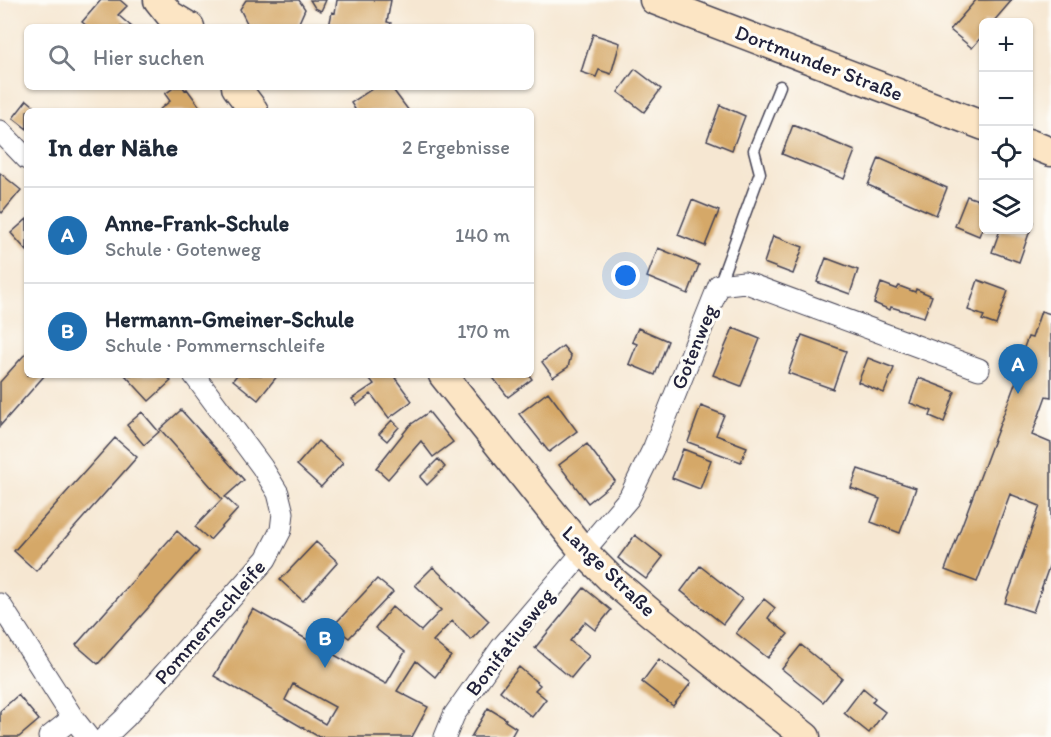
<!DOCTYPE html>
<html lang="de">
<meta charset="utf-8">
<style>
body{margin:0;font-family:Itim,sans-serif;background:#f6f6f7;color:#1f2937}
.controls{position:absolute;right:18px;top:18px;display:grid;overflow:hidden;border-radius:9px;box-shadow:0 2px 4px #0004}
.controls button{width:54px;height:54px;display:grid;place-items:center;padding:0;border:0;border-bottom:2px solid #e0e1e3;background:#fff;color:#1f2937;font:30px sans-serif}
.you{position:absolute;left:626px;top:276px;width:21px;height:21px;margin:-15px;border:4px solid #fff;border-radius:50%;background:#1a73e8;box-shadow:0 0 0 9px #1a73e833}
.badge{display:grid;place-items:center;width:39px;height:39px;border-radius:50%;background:#1f6fb2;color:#fff;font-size:20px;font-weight:700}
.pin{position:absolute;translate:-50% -50px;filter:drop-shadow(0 2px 3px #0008)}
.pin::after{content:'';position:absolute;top:32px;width:21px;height:18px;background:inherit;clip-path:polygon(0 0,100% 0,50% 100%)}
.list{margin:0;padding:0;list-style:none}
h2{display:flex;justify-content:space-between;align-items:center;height:78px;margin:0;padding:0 24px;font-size:26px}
h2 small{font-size:20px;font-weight:400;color:#747a83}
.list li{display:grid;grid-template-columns:39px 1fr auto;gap:18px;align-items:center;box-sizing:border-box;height:96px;padding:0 24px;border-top:2px solid #e0e1e3}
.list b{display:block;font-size:22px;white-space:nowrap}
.list p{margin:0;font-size:20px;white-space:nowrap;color:#747a83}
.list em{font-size:20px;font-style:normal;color:#747a83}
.icon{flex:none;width:33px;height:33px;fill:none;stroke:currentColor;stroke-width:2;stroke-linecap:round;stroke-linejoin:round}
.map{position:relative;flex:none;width:1051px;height:737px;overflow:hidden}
.search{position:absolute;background:#fff;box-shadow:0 2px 4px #0004;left:24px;top:24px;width:510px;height:66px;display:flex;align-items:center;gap:15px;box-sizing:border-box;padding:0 21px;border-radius:9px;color:#747a83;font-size:22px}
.panel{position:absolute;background:#fff;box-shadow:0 2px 4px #0004;left:24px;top:108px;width:510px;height:270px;border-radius:9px}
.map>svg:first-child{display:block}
.building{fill:#d5a868;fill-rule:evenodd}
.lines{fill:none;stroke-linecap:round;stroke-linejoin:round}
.lane-casing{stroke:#424052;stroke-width:13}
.street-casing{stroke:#424052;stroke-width:23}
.secondary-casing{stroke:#424052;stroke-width:31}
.lane{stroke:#fff;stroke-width:10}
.street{stroke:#fff;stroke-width:21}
.secondary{stroke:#fce5c4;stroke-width:28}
.labels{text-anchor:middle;stroke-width:6;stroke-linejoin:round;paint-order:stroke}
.street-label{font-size:21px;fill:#22223b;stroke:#fdfcf7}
</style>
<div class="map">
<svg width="1051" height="737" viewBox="0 0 1051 737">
<rect width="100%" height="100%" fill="#fdfcf7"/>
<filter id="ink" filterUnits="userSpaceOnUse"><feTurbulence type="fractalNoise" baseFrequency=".0167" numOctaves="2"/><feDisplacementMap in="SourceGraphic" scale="12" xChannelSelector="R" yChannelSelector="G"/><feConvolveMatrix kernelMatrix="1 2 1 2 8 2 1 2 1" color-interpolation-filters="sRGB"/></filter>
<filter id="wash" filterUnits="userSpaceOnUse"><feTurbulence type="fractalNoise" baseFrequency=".008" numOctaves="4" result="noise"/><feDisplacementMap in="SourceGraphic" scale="24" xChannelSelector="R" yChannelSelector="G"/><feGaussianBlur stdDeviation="1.35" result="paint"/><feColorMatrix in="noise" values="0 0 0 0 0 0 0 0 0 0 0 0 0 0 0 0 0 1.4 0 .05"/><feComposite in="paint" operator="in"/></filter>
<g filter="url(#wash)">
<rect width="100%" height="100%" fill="#f6e7d2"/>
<g id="blocks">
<path class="building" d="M 101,0 L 120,0 L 127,6 L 118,15 L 132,27 L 88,27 L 82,22 Z
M 246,0 L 299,0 L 305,9 L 297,27 L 249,27 L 240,9 Z
M 310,0 L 326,0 L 321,11 L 315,8 Z
M 337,0 L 391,0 L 387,22 L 391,23 L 390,27 L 329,27 L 332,12 L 335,13 Z
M 976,0 L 1012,0 L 993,22 L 984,22 L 984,34 L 972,48 L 950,30 Z
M 593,34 L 620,43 L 611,74 L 599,70 L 596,77 L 581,72 Z
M 635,69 L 661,89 L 644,112 L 618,92 Z
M 175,87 L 183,87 L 185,90 L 187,89 L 203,111 L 160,111 L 159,110 L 170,101 L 165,94 Z
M 375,87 L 384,87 L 385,89 L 391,87 L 409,111 L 352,111 L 355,109 L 351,103 Z
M 27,100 L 40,111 L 27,111 L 27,129 L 13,118 Z
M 720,105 L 745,116 L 732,150 L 707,140 Z
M 793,125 L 855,151 L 844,179 L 782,154 Z
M 879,158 L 947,188 L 936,215 L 868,185 Z
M 0,173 L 21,190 L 2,213 L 0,211 Z
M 967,196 L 984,202 L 984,224 L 979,236 L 955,226 Z
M 692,200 L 719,211 L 705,246 L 678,235 Z
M 27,219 L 27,251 L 11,233 Z
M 1028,221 L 1033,222 L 1019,262 L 992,252 L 1000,230 L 1028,230 Z
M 773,236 L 803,247 L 793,274 L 764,263 Z
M 658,248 L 699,265 L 688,294 L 647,277 Z
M 826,258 L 858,270 L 850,294 L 817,282 Z
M 978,280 L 1008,291 L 996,325 L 982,320 L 984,316 L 968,310 Z
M 881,283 L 897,289 L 899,286 L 915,292 L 916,289 L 932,296 L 924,317 L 891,307 L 890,310 L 874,303 Z
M 1041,311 L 1051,314 L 1051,397 L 1046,396 L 1032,435 L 1051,443 L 1051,561 L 1033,612 L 1005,603 L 1040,506 L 1010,494 L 977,582 L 945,570 L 1027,352 L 1023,350 L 1028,337 L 1032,338 Z
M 638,328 L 668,341 L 655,375 L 629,364 L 637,344 L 632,342 Z
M 733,328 L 760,339 L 741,386 L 713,375 Z
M 802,335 L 846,351 L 833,389 L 788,373 Z
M 563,346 L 571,356 L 568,367 L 553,377 L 542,362 Z
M 27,352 L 27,375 L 45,375 L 0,426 L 0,382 Z
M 868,358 L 894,368 L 884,393 L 858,382 Z
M 125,375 L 166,375 L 171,381 L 149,401 Z
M 237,375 L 278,375 L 258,400 L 233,380 Z
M 367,375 L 396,375 L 397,377 L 395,378 L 412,401 L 389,418 L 371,394 L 357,405 L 352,399 L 374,384 Z
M 491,375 L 529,375 L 532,379 L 508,397 Z
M 919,378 L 955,392 L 944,422 L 930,416 L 932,411 L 910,403 Z
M 548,392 L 577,431 L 549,452 L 519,414 Z
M 701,406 L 724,415 L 716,435 L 747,447 L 741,462 L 688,442 Z
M 181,410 L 244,480 L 225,497 L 238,509 L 210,540 L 195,527 L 222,499 L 160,429 Z
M 142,412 L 159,432 L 144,445 L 127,425 Z
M 429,412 L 453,442 L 433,457 L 421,441 L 388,479 L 376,468 L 410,425 Z
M 392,420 L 399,427 L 387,441 L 379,434 Z
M 115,438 L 137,457 L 36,571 L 14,551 Z
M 318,441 L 343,463 L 321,487 L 297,465 Z
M 587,444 L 615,481 L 588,503 L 559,465 Z
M 683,449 L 711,460 L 700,489 L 672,478 Z
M 438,459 L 445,467 L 427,485 L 420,477 Z
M 858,469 L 916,488 L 900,533 L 871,522 L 880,499 L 851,488 Z
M 177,531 L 199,551 L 98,664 L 76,645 Z
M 635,535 L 663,557 L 646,579 L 618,558 Z
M 316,542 L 338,562 L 303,601 L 280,580 Z
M 700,566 L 742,599 L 723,624 L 681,591 Z
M 433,567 L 489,621 L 471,640 L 452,621 L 433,641 L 451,656 L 435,677 L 416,661 L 397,691 L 428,707 L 412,737 L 319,737 L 214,676 L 253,609 L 386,684 L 405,652 L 375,628 L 392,607 L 421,631 L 441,610 L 415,585 ZM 293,684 L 335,707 L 325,724 L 285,700 Z
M 377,579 L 393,592 L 349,638 L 333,626 Z
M 584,588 L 611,610 L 595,630 L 585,622 L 570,641 L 589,656 L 571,678 L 535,648 Z
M 764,599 L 775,608 L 768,618 L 788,634 L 768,658 L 736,633 Z
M 801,645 L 842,678 L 823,702 L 782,669 Z
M 659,659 L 691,683 L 673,706 L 642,682 Z
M 519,667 L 540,685 L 535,690 L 546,699 L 532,717 L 500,691 Z
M 863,688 L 875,698 L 872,702 L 885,712 L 869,733 L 844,713 Z
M 18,695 L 39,720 L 19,737 L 0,737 L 0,711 Z
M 488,708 L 506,719 L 505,721 L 516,728 L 511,737 L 471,737 Z"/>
</g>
</g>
<g filter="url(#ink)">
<use href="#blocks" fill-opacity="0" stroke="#424052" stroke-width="1.5"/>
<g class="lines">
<defs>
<path id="lane" d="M 719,285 L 760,173 L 754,150 L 780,86"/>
<path id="street" d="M 0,131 L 27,159
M 0,604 L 73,718 L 88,737
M 49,737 L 73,718
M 105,737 L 125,718 L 266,559 L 281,530 L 283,513 L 278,493 L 262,467 L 194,375
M 445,737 L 454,715 L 501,648 L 629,498 L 654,447 L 719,285 L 744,282 L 979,369"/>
<path id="secondary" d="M 158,0 L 170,15 L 190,27
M 654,0 L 984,126
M 236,87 L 254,111
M 1028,143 L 1051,152
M 443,375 L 584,552 L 611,579 L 652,614 L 806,737"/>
</defs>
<use href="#lane" class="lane-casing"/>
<use href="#street" class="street-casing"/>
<use href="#secondary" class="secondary-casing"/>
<use href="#lane" class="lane"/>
<use href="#street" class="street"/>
<use href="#secondary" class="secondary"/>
</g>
</g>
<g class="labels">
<g class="street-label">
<text transform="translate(819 63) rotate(21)" y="7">Dortmunder Straße</text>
<text transform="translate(694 347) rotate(-68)" y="7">Gotenweg</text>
<text transform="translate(609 571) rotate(44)" y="7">Lange Straße</text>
<text transform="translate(210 622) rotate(-49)" y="7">Pommernschleife</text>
<text transform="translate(510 642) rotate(-52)" y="7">Bonifatiusweg</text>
</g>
</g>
</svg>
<div class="controls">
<button>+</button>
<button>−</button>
<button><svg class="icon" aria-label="locate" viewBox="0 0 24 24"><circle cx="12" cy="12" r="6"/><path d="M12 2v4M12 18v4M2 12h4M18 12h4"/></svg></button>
<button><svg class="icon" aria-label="layers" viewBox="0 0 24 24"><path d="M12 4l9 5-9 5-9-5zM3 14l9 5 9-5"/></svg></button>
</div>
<div class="you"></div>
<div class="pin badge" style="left:1018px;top:394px">A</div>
<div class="pin badge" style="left:325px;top:668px">B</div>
<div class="search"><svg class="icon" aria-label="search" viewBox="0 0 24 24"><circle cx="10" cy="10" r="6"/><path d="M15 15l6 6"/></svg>Hier suchen</div>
<section class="panel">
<h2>In der Nähe<small>2 Ergebnisse</small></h2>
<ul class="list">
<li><span class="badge">A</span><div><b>Anne-Frank-Schule</b><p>Schule · Gotenweg</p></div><em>140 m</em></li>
<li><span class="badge">B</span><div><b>Hermann-Gmeiner-Schule</b><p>Schule · Pommernschleife</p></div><em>170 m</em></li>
</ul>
</section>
</div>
